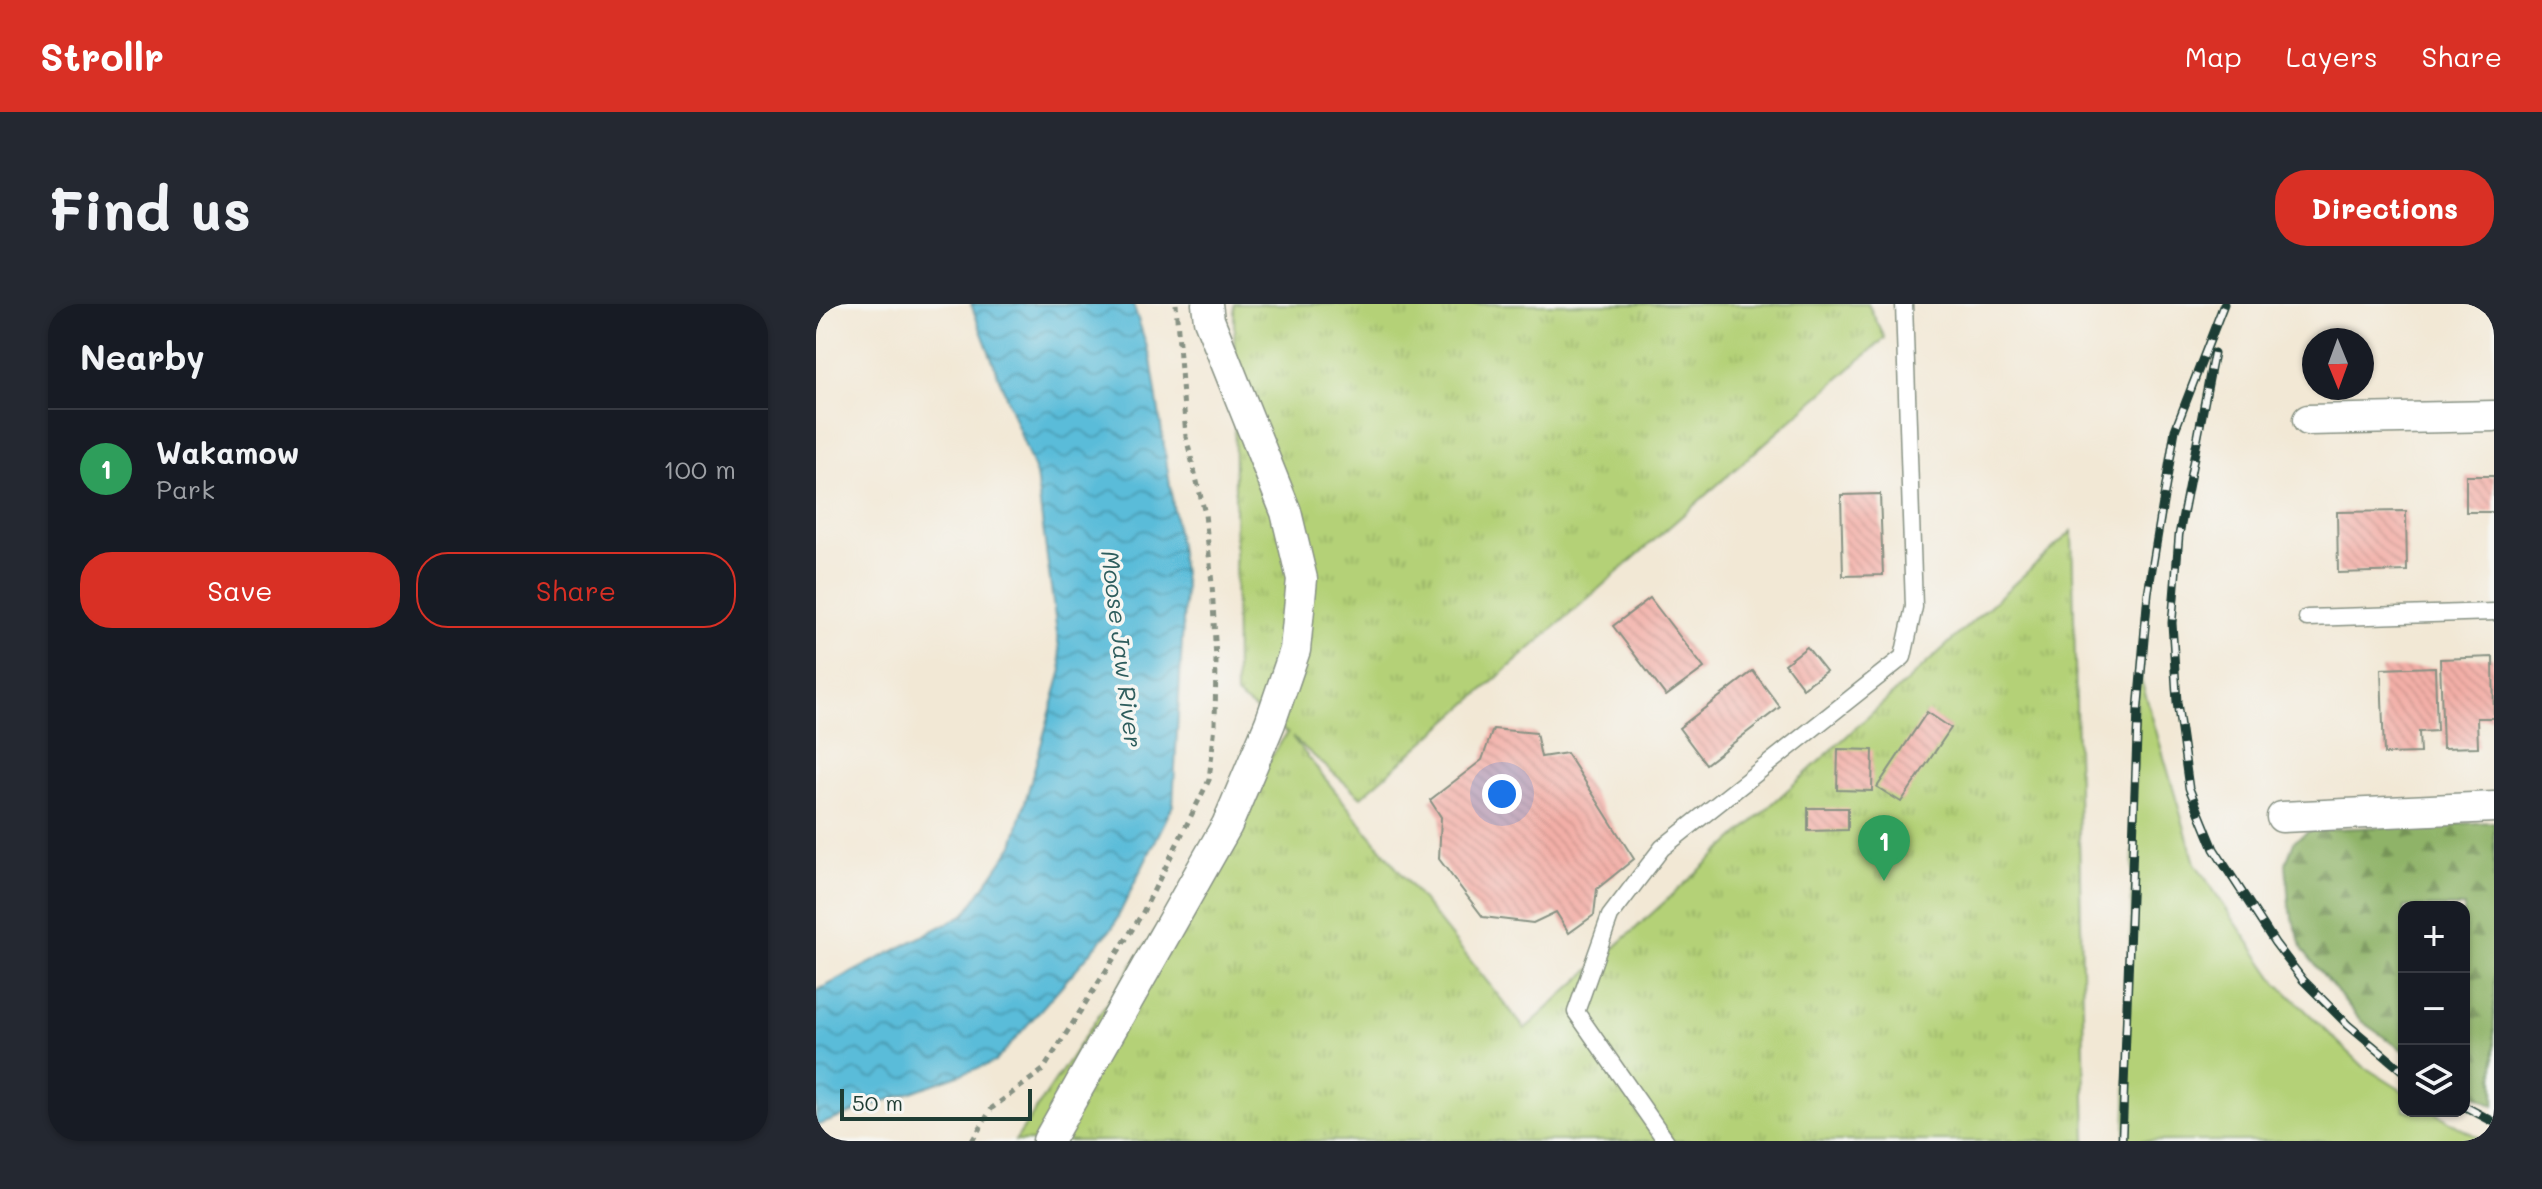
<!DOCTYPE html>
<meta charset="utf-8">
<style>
body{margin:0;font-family:Mali,sans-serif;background:#242831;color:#f1f3f6}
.controls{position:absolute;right:24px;bottom:24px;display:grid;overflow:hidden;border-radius:16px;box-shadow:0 2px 6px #0004}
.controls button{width:72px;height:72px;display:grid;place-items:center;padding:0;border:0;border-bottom:2px solid #363941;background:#171b24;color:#f1f3f6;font:40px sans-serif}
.compass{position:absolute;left:1486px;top:24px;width:72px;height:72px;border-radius:50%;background:#171b24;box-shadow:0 2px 6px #0004;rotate:179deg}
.scale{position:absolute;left:24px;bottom:20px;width:192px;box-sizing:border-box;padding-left:8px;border:4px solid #1f3d34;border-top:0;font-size:22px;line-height:28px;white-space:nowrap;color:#1f3d34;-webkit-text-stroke:6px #f6f6f2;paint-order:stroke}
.you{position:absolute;left:686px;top:490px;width:28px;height:28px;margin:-20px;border:6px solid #fff;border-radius:50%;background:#1a73e8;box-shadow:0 0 0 12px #1a73e833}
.badge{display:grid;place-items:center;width:52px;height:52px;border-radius:50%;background:#d93025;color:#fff;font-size:26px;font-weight:700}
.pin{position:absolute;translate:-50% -66px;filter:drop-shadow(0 2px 4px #0008)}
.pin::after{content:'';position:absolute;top:42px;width:28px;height:24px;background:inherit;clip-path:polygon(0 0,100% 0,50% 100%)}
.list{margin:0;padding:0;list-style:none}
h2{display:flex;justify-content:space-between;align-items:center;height:104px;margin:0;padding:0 32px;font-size:34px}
h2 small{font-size:26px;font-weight:400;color:#9ea1a6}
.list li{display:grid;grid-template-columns:52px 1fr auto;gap:24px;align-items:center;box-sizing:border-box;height:120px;padding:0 32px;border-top:2px solid #363941}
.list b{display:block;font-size:30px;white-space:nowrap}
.list p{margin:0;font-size:26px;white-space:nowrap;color:#9ea1a6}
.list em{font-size:26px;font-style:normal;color:#9ea1a6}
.actions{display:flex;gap:16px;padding:24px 32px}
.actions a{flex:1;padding:18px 0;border:2px solid #d93025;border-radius:32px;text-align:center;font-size:28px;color:#d93025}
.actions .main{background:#d93025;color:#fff}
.icon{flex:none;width:44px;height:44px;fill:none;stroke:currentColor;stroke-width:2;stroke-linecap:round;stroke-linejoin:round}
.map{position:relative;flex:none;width:1678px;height:837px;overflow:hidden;border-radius:32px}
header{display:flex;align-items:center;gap:48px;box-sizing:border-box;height:112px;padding:0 40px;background:#d93025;color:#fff}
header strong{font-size:38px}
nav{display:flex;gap:44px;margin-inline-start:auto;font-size:28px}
.intro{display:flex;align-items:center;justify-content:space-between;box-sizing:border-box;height:192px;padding:0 48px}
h1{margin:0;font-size:56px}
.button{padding:20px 36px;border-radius:32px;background:#d93025;color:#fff;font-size:28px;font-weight:700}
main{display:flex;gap:48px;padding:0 48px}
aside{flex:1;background:#171b24;border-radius:32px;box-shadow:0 2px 6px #0004}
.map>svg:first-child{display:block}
.grass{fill:#b4d177;stroke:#6a8756;stroke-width:2}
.forest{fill:url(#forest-firs);stroke:#57784e;stroke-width:2}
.park{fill:url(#park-tufts);stroke:#6a8756;stroke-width:2}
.water{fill:url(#water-waves);stroke:#3c7c86;stroke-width:2}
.building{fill:url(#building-back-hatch)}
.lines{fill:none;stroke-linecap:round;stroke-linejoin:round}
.service-casing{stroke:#889284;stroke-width:19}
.minor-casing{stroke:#889284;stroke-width:33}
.path{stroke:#889284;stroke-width:5;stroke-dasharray:6 6;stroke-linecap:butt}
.service{stroke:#fff;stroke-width:16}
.minor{stroke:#fff;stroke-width:30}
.rail-casing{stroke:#1f3d34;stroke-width:9}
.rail{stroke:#f6f6f2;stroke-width:6;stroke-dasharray:18;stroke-linecap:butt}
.labels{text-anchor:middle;stroke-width:7;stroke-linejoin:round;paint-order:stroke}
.water-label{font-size:24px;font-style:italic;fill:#2e5d5d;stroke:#f6f6f2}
</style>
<header>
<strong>Strollr</strong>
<nav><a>Map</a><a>Layers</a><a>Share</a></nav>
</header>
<div class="intro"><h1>Find us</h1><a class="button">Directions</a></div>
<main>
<aside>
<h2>Nearby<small></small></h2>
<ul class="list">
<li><span class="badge" style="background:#2e9e5b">1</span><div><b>Wakamow</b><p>Park</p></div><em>100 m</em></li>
</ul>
<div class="actions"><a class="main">Save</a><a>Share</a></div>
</aside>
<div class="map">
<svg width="1678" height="837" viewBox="0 0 1678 837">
<defs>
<pattern id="forest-firs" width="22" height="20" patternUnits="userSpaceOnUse" patternTransform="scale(2)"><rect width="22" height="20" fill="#8fb368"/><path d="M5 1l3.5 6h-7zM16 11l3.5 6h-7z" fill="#749356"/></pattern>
<pattern id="park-tufts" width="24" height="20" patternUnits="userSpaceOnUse" patternTransform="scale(2)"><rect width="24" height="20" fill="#b4d177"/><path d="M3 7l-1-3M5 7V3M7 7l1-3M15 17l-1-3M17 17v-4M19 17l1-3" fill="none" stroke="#9ab468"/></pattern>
<pattern id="water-waves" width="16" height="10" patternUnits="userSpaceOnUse" patternTransform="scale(2)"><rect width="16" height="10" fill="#5abcd9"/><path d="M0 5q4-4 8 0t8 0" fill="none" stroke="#4a9ab1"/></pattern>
<pattern id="building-back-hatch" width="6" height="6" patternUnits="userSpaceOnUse" patternTransform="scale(2)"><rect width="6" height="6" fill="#f3afa7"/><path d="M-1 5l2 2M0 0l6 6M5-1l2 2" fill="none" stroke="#d09790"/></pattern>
</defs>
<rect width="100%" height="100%" fill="#f6f6f2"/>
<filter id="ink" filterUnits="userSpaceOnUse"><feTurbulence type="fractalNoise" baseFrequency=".0125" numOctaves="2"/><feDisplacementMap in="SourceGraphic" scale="16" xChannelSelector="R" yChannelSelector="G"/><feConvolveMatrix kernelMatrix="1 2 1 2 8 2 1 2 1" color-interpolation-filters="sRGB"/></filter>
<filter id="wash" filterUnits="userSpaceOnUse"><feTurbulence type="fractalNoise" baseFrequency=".006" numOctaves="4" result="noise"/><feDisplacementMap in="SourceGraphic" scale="32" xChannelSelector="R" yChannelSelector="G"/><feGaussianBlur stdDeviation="1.8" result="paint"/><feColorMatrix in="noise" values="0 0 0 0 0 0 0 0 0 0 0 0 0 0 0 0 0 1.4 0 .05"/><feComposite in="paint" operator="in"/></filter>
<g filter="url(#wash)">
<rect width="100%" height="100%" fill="#f2e8d5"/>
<path class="grass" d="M 1322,365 L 1379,559 L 1461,679 L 1547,762 L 1588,788 L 1588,807 L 1617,807 L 1646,825 L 1670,837 L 1309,837 Z"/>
<path class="forest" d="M 1678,518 L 1678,802 L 1648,786 L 1648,603 L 1588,603 L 1588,747 L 1545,717 L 1487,646 L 1473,602 L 1470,559 L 1479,536 L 1495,526 Z"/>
<path class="park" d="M 418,0 L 1052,0 L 1069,34 L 545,493 L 476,433 L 709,725 L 1256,227 L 1270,837 L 199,837 L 471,429 L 420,391 Z"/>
<path class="water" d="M 155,0 L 317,0 L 335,55 L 369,282 L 357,501 L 297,623 L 179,758 L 0,822 L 0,687 L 149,610 L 197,541 L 246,366 L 220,171 Z"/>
<g id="blocks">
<path class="building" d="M 1650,172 L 1678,172 L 1678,208 L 1650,208 Z
M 1064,190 L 1067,271 L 1027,272 L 1025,191 Z
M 1590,207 L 1591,267 L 1522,269 L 1521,208 Z
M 834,294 L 888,364 L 850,392 L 797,322 Z
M 991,343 L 1010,367 L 987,384 L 969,360 Z
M 1677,353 L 1678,414 L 1661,414 L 1662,443 L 1627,444 L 1624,355 Z
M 1619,363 L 1621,427 L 1603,428 L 1604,449 L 1568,450 L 1565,365 Z
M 937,367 L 964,403 L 890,460 L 863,424 Z
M 1111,408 L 1135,424 L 1085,498 L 1061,483 Z
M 677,425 L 720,429 L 725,453 L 751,449 L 818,555 L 781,585 L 778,611 L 753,629 L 740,608 L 717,619 L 667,613 L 623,555 L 625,513 L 614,496 L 666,456 Z
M 1022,445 L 1057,446 L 1056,487 L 1021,486 Z
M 992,504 L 1032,504 L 1032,526 L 992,527 Z"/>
</g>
</g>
<g filter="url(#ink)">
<use href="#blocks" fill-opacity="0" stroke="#889284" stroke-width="2"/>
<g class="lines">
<defs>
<path id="service" d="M 1491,314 L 1678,308
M 850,837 L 760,708 L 794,612 L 846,544 L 1087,353 L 1098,303 L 1088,0"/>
<path id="minor" d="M 1492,116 L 1678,112
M 1466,513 L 1678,503
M 232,837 L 411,521 L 454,419 L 479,346 L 486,275 L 470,208 L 393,16 L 391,0"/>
</defs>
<use href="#service" class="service-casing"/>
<use href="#minor" class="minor-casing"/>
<path class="path" d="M 156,837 L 176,804 L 227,766 L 326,610 L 393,476 L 399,421 L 400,356 L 396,280 L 389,210 L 370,133 L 360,0"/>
<use href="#service" class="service"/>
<use href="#minor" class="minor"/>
<defs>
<path id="rail" d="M 1398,49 L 1363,231 L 1356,319 L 1361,398 L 1373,484 L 1398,545 L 1459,639 L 1487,676 L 1532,721 L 1588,768
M 1648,802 L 1678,818
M 1306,837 L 1322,405 L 1332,289 L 1359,126 L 1408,0"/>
</defs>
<use href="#rail" class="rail-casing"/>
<use href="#rail" class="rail"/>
</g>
</g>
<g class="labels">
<g class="water-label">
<text transform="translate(305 345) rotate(83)" y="8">Moose Jaw River</text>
</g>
</g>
</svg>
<div class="controls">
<button>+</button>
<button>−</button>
<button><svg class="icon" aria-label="layers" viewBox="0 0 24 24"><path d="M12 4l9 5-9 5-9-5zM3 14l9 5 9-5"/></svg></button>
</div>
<svg class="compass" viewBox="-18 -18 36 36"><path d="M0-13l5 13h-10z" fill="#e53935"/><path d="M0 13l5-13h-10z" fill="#9ea1a6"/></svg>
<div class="scale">50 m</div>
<div class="you"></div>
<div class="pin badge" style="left:1068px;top:577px;background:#2e9e5b">1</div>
</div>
</main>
